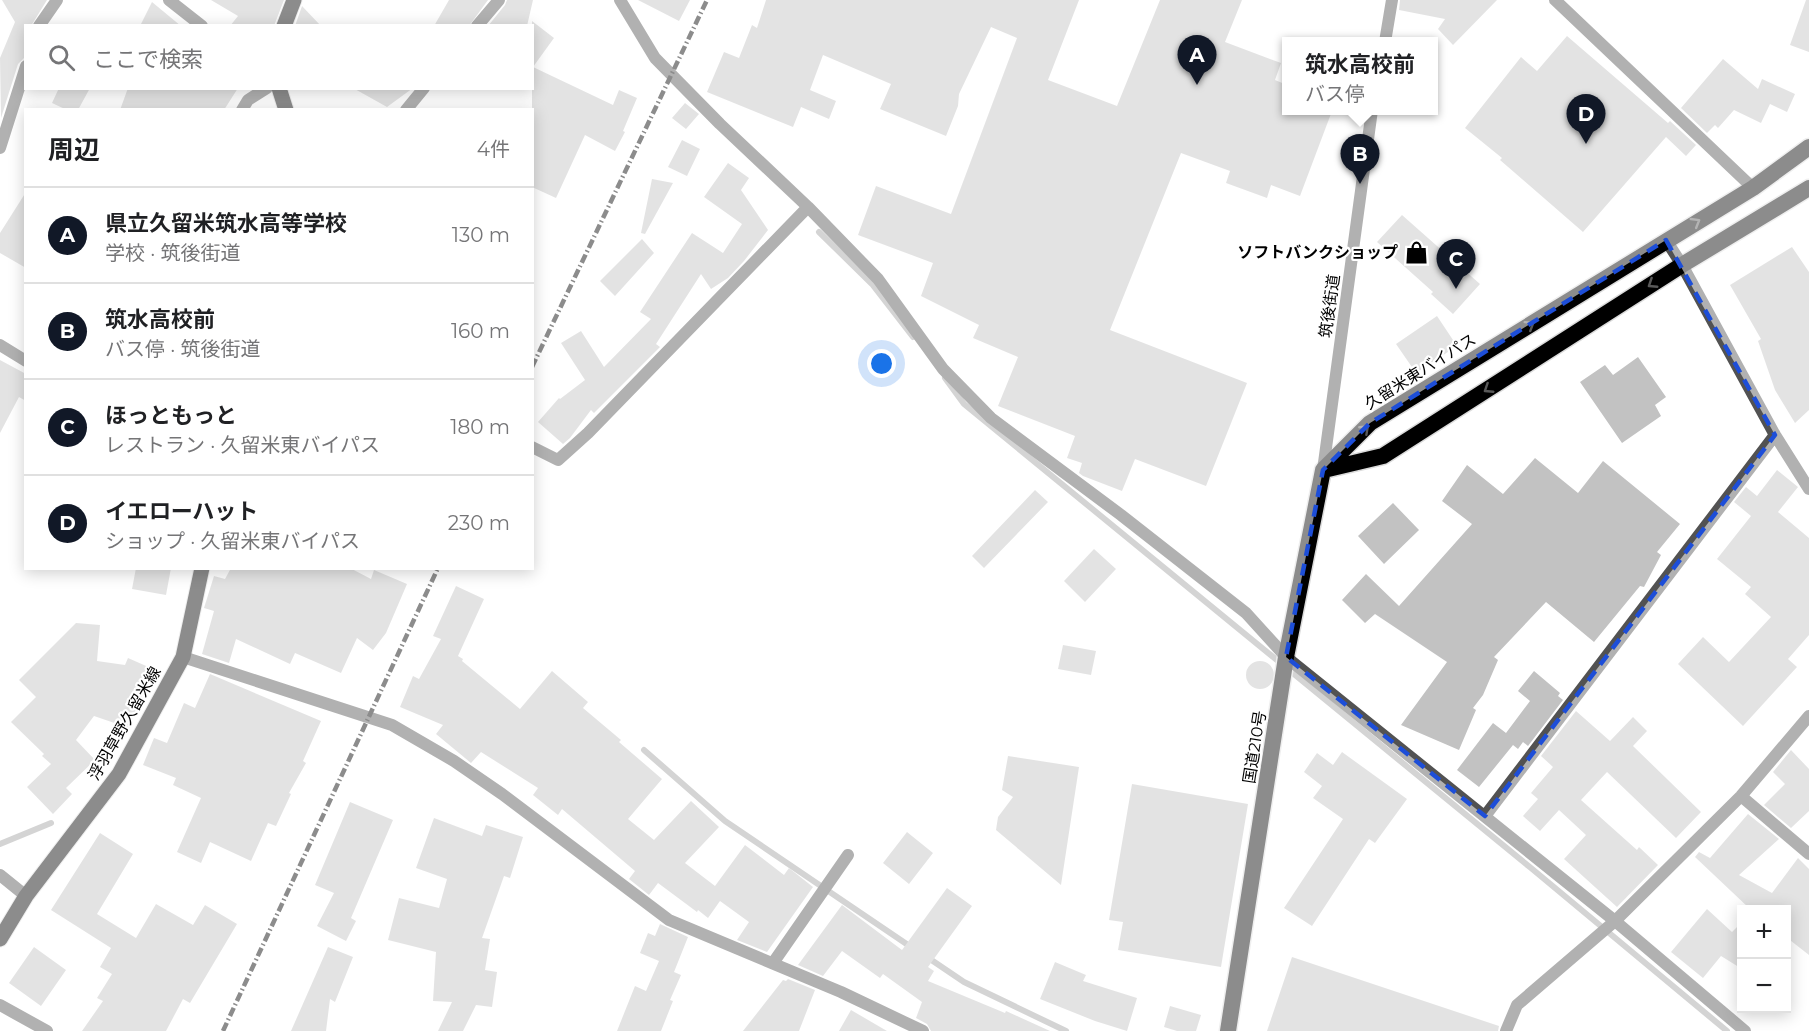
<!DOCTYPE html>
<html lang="ja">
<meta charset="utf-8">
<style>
body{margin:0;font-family:Montserrat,"Noto Sans JP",sans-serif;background:#f2f2f2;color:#202124}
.controls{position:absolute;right:18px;bottom:18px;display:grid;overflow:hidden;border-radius:0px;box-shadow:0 3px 15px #0003}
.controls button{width:54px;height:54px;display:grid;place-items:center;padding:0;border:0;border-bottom:2px solid #e0e0e0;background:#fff;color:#202124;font:30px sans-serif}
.you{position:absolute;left:882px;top:364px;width:21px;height:21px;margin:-15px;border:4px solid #fff;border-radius:50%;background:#1a73e8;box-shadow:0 0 0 9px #1a73e833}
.badge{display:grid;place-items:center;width:39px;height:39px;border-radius:50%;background:#111827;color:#fff;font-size:20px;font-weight:700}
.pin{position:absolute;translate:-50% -50px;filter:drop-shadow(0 2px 3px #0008)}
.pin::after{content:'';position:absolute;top:32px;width:21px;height:18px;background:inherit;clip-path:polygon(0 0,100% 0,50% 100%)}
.popup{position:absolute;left:1282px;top:37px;width:156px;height:78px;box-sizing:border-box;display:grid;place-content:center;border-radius:0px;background:#fff;filter:drop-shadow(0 2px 4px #0005);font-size:20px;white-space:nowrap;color:#757577}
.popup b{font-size:22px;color:#202124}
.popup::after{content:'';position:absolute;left:50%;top:100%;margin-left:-12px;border:12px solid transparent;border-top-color:#fff}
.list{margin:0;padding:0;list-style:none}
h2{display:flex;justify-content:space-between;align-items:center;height:78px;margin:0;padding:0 24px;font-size:26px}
h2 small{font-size:20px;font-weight:400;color:#757577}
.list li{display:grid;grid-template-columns:39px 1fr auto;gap:18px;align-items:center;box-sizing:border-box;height:96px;padding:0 24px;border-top:2px solid #e0e0e0}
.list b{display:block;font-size:22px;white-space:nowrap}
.list p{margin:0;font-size:20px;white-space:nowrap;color:#757577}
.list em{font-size:20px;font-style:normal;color:#757577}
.icon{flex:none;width:33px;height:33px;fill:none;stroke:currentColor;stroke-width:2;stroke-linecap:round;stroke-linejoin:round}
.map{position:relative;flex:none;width:1809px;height:1031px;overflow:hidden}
.search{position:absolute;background:#fff;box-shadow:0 3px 15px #0003;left:24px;top:24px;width:510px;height:66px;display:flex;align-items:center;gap:15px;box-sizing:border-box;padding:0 21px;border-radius:0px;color:#757577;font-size:22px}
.panel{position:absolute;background:#fff;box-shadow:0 3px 15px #0003;left:24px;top:108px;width:510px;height:462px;border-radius:0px}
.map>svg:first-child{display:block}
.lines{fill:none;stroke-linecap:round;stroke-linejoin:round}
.stream{stroke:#a0a0a0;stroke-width:6}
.building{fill:#c2c2c2}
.primary-casing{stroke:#dbdbdb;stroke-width:17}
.trunk-casing{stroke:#dbdbdb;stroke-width:19}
.minor{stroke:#525252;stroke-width:12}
.tertiary{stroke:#525252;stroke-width:12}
.primary{stroke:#000;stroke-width:15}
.trunk{stroke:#000;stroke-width:16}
.rail{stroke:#000;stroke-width:4.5;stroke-dasharray:9 3 1.5 3;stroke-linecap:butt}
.oneway{stroke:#595959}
.marked{fill:none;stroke:#1d4ed8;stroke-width:4.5;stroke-dasharray:12 8;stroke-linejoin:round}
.labels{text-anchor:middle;stroke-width:4.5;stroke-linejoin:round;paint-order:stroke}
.poi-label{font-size:16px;font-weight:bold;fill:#000;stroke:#fff;text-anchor:end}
.street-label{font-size:16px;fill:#000;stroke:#fff}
</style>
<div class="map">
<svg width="1809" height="1031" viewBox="0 0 1809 1031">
<rect width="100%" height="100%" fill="#fff"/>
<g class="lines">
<path class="stream" d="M 819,232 L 872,284 L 913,337
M 945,378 L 964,404 L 1531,868 L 1727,1031
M 644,750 L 725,821 L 911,947
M 0,844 L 51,823
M 927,957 L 964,982 L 1066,1031"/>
</g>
<path class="building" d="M 2,0 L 47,0 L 31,26 L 26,26 L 26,53 L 24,58 L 18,64 L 1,118 L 0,58 L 15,22 Z
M 211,0 L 284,0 L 274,26 L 230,26 L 238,16 Z
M 449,0 L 488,0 L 469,26 L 434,26 Z
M 507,0 L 533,0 L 527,26 L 488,26 L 505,5 Z
M 638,0 L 690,0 L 679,21 Z
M 766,0 L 1079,0 L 1048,80 L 1117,106 L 1160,0 L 1242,0 L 1225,42 L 1281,63 L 1275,80 L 1287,85 L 1287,111 L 1332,111 L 1300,196 L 1271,185 L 1267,198 L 1226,183 L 1230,171 L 1181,153 L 1110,330 L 1247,383 L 1206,486 L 1135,459 L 1122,491 L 1083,476 L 1079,473 L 1082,463 L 1067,458 L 1075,436 L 998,406 L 1018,357 L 973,338 L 979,325 L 921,296 L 933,263 L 858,235 L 876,186 L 951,214 L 1017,38 L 991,27 L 959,94 L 958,106 L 946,136 L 880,109 L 891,84 L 823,55 L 810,90 L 836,101 L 829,119 L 801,107 L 793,127 L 707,92 L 724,52 L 739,58 L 752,25 L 757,28 Z
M 1400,0 L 1497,0 L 1453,45 L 1438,29 L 1445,19 L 1399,10 Z
M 1806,0 L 1809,0 L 1809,52 L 1790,45 Z
M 152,2 L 181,26 L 140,26 Z
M 302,6 L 321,26 L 295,26 Z
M 532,21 L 554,38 L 533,67 L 613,105 L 619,90 L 637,98 L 623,131 L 625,132 L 615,151 L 585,135 L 556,198 L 532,187 Z
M 1567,36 L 1668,123 L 1670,121 L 1696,145 L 1686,156 L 1666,137 L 1583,232 L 1500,160 L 1502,158 L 1465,128 L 1521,57 L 1537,71 Z
M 1723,59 L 1758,89 L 1762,79 L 1795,94 L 1787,112 L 1770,104 L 1761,123 L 1734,110 L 1718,128 L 1715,125 L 1707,133 L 1681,108 Z
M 59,88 L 90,88 L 78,110 L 67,110 L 52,103 Z
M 128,88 L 238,88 L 224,110 L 120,110 Z
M 353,88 L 413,88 L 387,107 Z
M 685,103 L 699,114 L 686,129 L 672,118 Z
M 682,140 L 700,149 L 687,176 L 668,167 Z
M 728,163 L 749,178 L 741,190 L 768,230 L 744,261 L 728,278 L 711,289 L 701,274 L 656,344 L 660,347 L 594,413 L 591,410 L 570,438 L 563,444 L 538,422 L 559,398 L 560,399 L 585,380 L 561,343 L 581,331 L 604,367 L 651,319 L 640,312 L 692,233 L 723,253 L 742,224 L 704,197 Z
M 652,179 L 673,183 L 645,234 L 641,233 Z
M 26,192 L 26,268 L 0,253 L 0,233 Z
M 1402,215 L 1480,284 L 1453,314 L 1431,294 L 1433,292 L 1377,242 Z
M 642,239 L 654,253 L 615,296 L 600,281 Z
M 1792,247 L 1809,272 L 1809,410 L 1795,423 L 1775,390 L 1758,341 L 1761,339 L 1730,285 Z
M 1437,316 L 1457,346 L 1416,373 L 1396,344 Z
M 1638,357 L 1666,397 L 1655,405 L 1661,416 L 1622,443 L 1580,382 L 1605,365 L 1613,375 Z
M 0,360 L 26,374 L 26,401 L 19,397 L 0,433 Z
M 1535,458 L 1578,493 L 1603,461 L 1680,524 L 1657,552 L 1661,555 L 1644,587 L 1640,586 L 1594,642 L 1546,602 L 1494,657 L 1498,660 L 1483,695 L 1473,708 L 1476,710 L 1459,750 L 1401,725 L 1447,662 L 1375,614 L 1365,623 L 1342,600 L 1366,574 L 1399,606 L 1472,524 L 1442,501 L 1467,465 L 1503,494 Z
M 1777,470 L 1798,487 L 1778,512 L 1809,538 L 1809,635 L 1788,659 L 1797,667 L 1743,726 L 1678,664 L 1703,637 L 1729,662 L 1771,617 L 1745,594 L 1751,587 L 1717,559 L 1751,516 L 1734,502 L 1746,487 L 1757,496 Z
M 1035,490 L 1048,502 L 984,568 L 972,556 Z
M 1393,503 L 1419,530 L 1384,564 L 1358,536 Z
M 1094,549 L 1116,569 L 1085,602 L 1064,581 Z
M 136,568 L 171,568 L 166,595 L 132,589 Z
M 231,568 L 350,568 L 371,579 L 374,570 L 407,584 L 386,633 L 373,650 L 357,638 L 341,673 L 295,653 L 290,664 L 236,639 L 229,663 L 202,654 L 214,611 L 204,608 L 214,576 L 225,579 Z
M 456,586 L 484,599 L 458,656 L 463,659 L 462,661 L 520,709 L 552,671 L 588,702 L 583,708 L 621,740 L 619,742 L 662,779 L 628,819 L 654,840 L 691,801 L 719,827 L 685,863 L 715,886 L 745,845 L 784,875 L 789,868 L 813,887 L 767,952 L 737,940 L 749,922 L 720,901 L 708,918 L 698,910 L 697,912 L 658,883 L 649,895 L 629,879 L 635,871 L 562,809 L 558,815 L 533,795 L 538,788 L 481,752 L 471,763 L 436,734 L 443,725 L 400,707 L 413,676 L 419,679 L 441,639 L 433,636 Z
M 76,623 L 100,625 L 97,661 L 125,665 L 128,658 L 153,669 L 129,728 L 94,716 L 76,740 L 95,760 L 66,788 L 72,794 L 53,814 L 27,787 L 51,764 L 42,756 L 44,754 L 11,722 L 36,697 L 19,680 Z
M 1063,645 L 1096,651 L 1091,675 L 1058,669 Z
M1246 675a14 14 0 1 1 28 0a14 14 0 1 1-28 0Z
M 1534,671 L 1560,693 L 1558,696 L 1563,700 L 1528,746 L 1523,742 L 1518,749 L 1513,745 L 1479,787 L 1457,770 L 1493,723 L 1506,733 L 1530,701 L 1518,691 Z
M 210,674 L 321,721 L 303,761 L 306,763 L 289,793 L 291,794 L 276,826 L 268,823 L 251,861 L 210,842 L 201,863 L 177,852 L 201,798 L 173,785 L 176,778 L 143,765 L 154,738 L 167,743 L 184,703 L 195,708 Z
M 1576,711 L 1610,741 L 1633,717 L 1647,731 L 1633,746 L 1701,812 L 1676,838 L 1607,772 L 1581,800 L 1637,850 L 1639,847 L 1658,865 L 1617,907 L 1564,859 L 1586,835 L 1559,810 L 1540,831 L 1523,816 L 1538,799 L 1531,793 L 1553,767 L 1541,756 Z
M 1791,750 L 1809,769 L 1809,811 L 1791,828 L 1764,805 L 1785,784 L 1773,772 Z
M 1342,752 L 1407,799 L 1375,843 L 1369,839 L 1312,926 L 1284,908 L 1343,819 L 1313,798 L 1322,786 L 1304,772 L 1317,753 L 1333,765 Z
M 1008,756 L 1079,767 L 1061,885 L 996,830 L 998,817 L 1013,797 L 1002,790 Z
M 1132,784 L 1248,804 L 1221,967 L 1118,950 L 1123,922 L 1109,920 Z
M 350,802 L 393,820 L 351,918 L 356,921 L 346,941 L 317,926 L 334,893 L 315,885 Z
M 1748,814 L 1779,839 L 1739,875 L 1772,893 L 1798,858 L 1809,869 L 1809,955 L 1786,937 L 1786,909 L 1750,909 L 1695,857 L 1699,852 L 1710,858 Z
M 434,818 L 482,836 L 486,825 L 523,837 L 510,878 L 504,876 L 482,938 L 490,939 L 485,970 L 497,972 L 492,1007 L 476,1005 L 463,1031 L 438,1031 L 452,1002 L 433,1001 L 436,952 L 388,940 L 399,898 L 439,908 L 447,879 L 416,868 Z
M 907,832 L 933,853 L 909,884 L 883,863 Z
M 100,833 L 133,854 L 97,914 L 136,938 L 156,904 L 193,925 L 205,905 L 237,924 L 190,1003 L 183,999 L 166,1031 L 82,1031 L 103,1001 L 97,998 L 112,974 L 100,967 L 111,948 L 51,910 Z
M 947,888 L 972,906 L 928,967 L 934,971 L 928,981 L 1005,1013 L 1006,1011 L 1050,1031 L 931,1031 L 927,1024 L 916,1018 L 922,1002 L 883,974 L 880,978 L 842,951 L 823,976 L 798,965 L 842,905 L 902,950 Z
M 1707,909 L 1732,932 L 1742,922 L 1742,969 L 1721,956 L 1703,978 L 1671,952 Z
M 660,924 L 688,937 L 674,972 L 681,975 L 670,1000 L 673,1001 L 661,1031 L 617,1031 L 635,986 L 646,991 L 659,961 L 640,953 L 648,933 L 655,936 Z
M 34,947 L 66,970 L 41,1006 L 9,983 Z
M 328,947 L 353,957 L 335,1002 L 330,999 L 326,1031 L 291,1031 Z
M 1292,957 L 1499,1026 L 1498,1031 L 1267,1031 Z
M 1055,962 L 1086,975 L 1083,981 L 1137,998 L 1127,1031 L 1095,1021 L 1040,999 Z
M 788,979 L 815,990 L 799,1031 L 743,1031 L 783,980 L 786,981 Z
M 1170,1006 L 1201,1015 L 1196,1031 L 1177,1031 L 1164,1027 Z
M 851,1010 L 887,1031 L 839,1031 Z"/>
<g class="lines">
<defs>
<path id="primary" d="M 284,26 L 294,0
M 279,88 L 286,110
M 0,939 L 26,896 L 119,774 L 183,657 L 202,568"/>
<path id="trunk" d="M 1323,470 L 1370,423 L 1753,188 L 1809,147
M 1324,470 L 1383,456 L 1682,265 L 1809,188
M 1228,1031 L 1286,657 L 1323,470"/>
</defs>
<use href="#primary" class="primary-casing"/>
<use href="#trunk" class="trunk-casing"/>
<path class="minor" d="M 169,0 L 202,26
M 620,0 L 655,58 L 720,124 L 808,207 L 878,279 L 943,369 L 991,418 L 1121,515 L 1246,613 L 1286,657 L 1615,921 L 1745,1031
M 1555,0 L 1753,188
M 39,26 L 57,0
M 477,26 L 499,0
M 242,110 L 248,100 L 267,88
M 406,110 L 424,88
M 0,148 L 26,66
M 1666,240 L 1682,265 L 1775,435 L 1809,489
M 0,345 L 26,361
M 532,447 L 558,460 L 588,433 L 808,207
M 183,657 L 392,725 L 454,761 L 502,794 L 669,920 L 841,992 L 923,1031
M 1741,796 L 1809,854
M 1485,816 L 1775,435
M 0,875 L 26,896
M 773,963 L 848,855
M 0,1005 L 47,1031
M 1506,1031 L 1517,1005 L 1615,921 L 1741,796 L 1809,716"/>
<path class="tertiary" d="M 1385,42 L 1392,0
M 1323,470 L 1372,110"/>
<use href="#primary" class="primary"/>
<use href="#trunk" class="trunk"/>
<path class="rail" d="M 532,367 L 707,0
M 223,1031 L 438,568"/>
</g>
<defs><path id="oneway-chevron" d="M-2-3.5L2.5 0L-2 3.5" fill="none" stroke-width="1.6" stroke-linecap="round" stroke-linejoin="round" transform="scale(1.5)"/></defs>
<g class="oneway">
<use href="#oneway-chevron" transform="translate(1696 222) rotate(-31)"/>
<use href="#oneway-chevron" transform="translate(1652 284) rotate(147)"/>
<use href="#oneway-chevron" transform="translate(1530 325) rotate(-32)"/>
<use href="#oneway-chevron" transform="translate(1488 389) rotate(147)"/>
<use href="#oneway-chevron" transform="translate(1365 429) rotate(-43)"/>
</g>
<path d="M0 0H1809V1031H0ZM 1666,240 L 1775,435 L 1485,816 L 1286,657 L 1323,470 L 1370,423 Z" fill="#fff" fill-opacity=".55" fill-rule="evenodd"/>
<path class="marked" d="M 1666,240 L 1775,435 L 1485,816 L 1286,657 L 1323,470 L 1370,423 Z"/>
<defs>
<symbol id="shop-bare" viewBox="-9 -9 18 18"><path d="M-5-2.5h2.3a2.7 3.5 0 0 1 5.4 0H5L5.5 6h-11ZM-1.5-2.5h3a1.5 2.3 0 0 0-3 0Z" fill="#000" stroke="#fff" stroke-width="2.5" paint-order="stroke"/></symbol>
</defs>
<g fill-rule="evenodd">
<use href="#shop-bare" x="1400" y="236" width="33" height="33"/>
</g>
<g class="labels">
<g class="poi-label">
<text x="1398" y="258">ソフトバンクショップ</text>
</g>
<g class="street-label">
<text transform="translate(1329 306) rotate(-82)" y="6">筑後街道</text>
<text transform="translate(1420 371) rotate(-32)" y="6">久留米東バイパス</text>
<text transform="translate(124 723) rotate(-60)" y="6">浮羽草野久留米線</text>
<text transform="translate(1254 747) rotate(-81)" y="6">国道210号</text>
</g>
</g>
</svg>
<div class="controls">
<button>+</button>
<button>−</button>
</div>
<div class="you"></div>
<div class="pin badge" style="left:1197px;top:85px">A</div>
<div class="pin badge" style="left:1360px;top:184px">B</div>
<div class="popup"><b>筑水高校前</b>バス停</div>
<div class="pin badge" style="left:1456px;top:289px">C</div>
<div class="pin badge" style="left:1586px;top:144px">D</div>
<div class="search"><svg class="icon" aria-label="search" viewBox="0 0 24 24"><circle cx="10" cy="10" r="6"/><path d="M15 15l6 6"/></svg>ここで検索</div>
<section class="panel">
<h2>周辺<small>4件</small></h2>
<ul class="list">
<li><span class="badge">A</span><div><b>県立久留米筑水高等学校</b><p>学校 · 筑後街道</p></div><em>130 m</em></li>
<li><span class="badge">B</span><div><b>筑水高校前</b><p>バス停 · 筑後街道</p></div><em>160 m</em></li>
<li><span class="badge">C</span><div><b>ほっともっと</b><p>レストラン · 久留米東バイパス</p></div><em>180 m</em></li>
<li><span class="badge">D</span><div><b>イエローハット</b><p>ショップ · 久留米東バイパス</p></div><em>230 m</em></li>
</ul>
</section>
</div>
